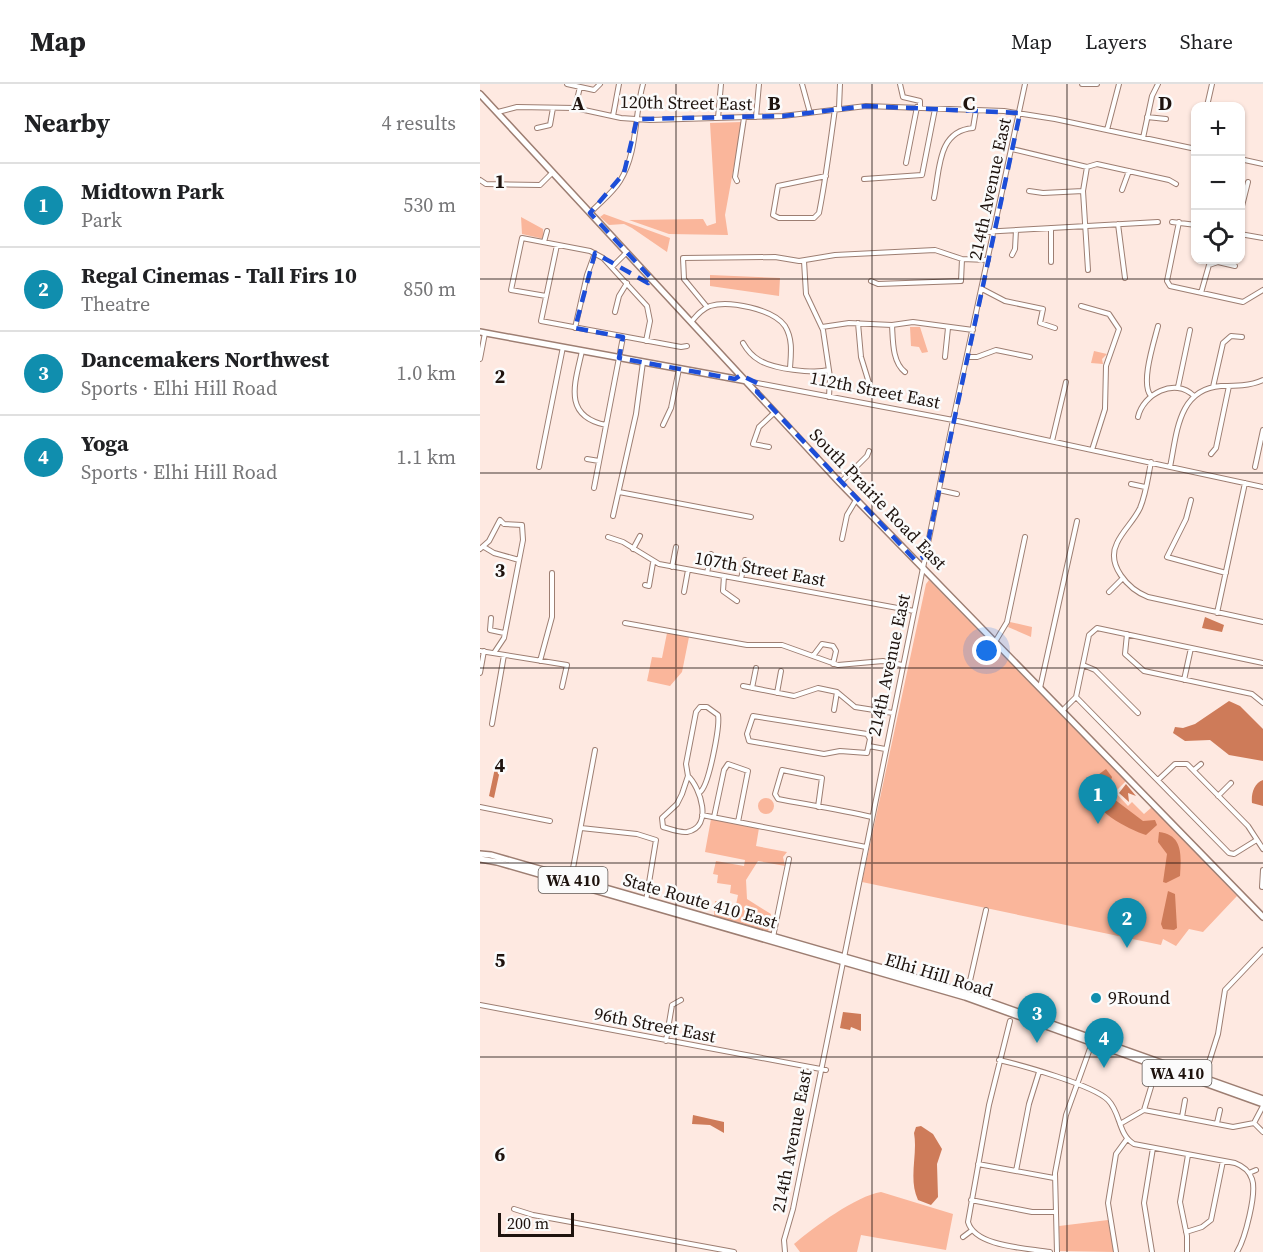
<!DOCTYPE html>
<meta charset="utf-8">
<style>
body{margin:0;font-family:"Source Serif 4",serif;background:#f6f6f6;color:#202124}
.controls{position:absolute;right:18px;top:18px;display:grid;overflow:hidden;border-radius:12px;box-shadow:0 2px 4px #0004}
.controls button{width:54px;height:54px;display:grid;place-items:center;padding:0;border:0;border-bottom:2px solid #e0e0e0;background:#fff;color:#202124;font:30px sans-serif}
.scale{position:absolute;left:18px;bottom:15px;width:76px;box-sizing:border-box;padding-left:6px;border:3px solid #1e130e;border-top:0;font-size:16px;line-height:21px;white-space:nowrap;color:#1e130e;-webkit-text-stroke:4px #fbfbfb;paint-order:stroke}
.you{position:absolute;left:507px;top:567px;width:21px;height:21px;margin:-15px;border:4px solid #fff;border-radius:50%;background:#1a73e8;box-shadow:0 0 0 9px #1a73e833}
.badge{display:grid;place-items:center;width:39px;height:39px;border-radius:50%;background:#108eae;color:#fff;font-size:20px;font-weight:700}
.pin{position:absolute;translate:-50% -50px;filter:drop-shadow(0 2px 3px #0008)}
.pin::after{content:'';position:absolute;top:32px;width:21px;height:18px;background:inherit;clip-path:polygon(0 0,100% 0,50% 100%)}
.list{margin:0;padding:0;list-style:none}
h2{display:flex;justify-content:space-between;align-items:center;height:78px;margin:0;padding:0 24px;font-size:26px}
h2 small{font-size:20px;font-weight:400;color:#757577}
.list li{display:grid;grid-template-columns:39px 1fr auto;gap:18px;align-items:center;box-sizing:border-box;height:84px;padding:0 24px;border-top:2px solid #e0e0e0}
.list b{display:block;font-size:22px;white-space:nowrap}
.list p{margin:0;font-size:20px;white-space:nowrap;color:#757577}
.list em{font-size:20px;font-style:normal;color:#757577}
.icon{flex:none;width:33px;height:33px;fill:none;stroke:currentColor;stroke-width:2;stroke-linecap:round;stroke-linejoin:round}
.map{position:relative;flex:none;width:783px;height:1168px;overflow:hidden}
header{display:flex;align-items:center;gap:36px;box-sizing:border-box;height:84px;padding:0 30px;background:#fff;border-bottom:2px solid #e0e0e0}
header strong{font-size:28px}
nav{display:flex;gap:33px;margin-inline-start:auto;font-size:21px}
main{display:flex}
aside{flex:1;background:#fff}
.map>svg:first-child{display:block}
.green{fill:#fab69b}
.water{fill:#ce7b59}
.lines{fill:none;stroke-linecap:round;stroke-linejoin:round}
.minor-casing{stroke:#9d7e72;stroke-width:6}
.major-casing{stroke:#9d7e72;stroke-width:8}
.minor{stroke:#fff;stroke-width:4}
.major{stroke:#fff;stroke-width:5}
.marked{fill:none;stroke:#1d4ed8;stroke-width:4.5;stroke-dasharray:12 8;stroke-linejoin:round}
.grid{fill:none;stroke:#1e130e;stroke-width:1.5;stroke-opacity:0.55}
.poi-dot{fill:#108eae;stroke:#fbfbfb;stroke-width:2}
.labels{text-anchor:middle;stroke-width:5;stroke-linejoin:round;paint-order:stroke}
.shield{fill:#fbfbfb;stroke:#605955;stroke-width:1.5}
.shield-label{font-size:16px;font-weight:bold;fill:#1e130e}
.street-label{font-size:18px;fill:#1e130e;stroke:#fbfbfb}
.poi-label{font-size:18px;fill:#1e130e;stroke:#fbfbfb;text-anchor:start}
.grid-label{font-size:20px;text-anchor:middle;font-weight:bold;fill:#1e130e;stroke:#fbfbfb;stroke-width:5;stroke-linejoin:round;paint-order:stroke}
</style>
<header>
<strong>Map</strong>
<nav><a>Map</a><a>Layers</a><a>Share</a></nav>
</header>
<main>
<aside>
<h2>Nearby<small>4 results</small></h2>
<ul class="list">
<li><span class="badge">1</span><div><b>Midtown Park</b><p>Park</p></div><em>530 m</em></li>
<li><span class="badge">2</span><div><b>Regal Cinemas - Tall Firs 10</b><p>Theatre</p></div><em>850 m</em></li>
<li><span class="badge">3</span><div><b>Dancemakers Northwest</b><p>Sports · Elhi Hill Road</p></div><em>1.0 km</em></li>
<li><span class="badge">4</span><div><b>Yoga</b><p>Sports · Elhi Hill Road</p></div><em>1.1 km</em></li>
</ul>
</aside>
<div class="map">
<svg width="783" height="1168" viewBox="0 0 783 1168">
<rect width="100%" height="100%" fill="#fee9e1"/>
<path class="green" d="M 262,38 L 245,131 L 248,151 L 189,150 L 149,136 L 223,135 L 227,142 L 236,139 L 230,39 Z
M 124,130 L 190,154 L 187,168 L 152,144 L 144,140 L 129,141 L 120,133 Z
M 41,133 L 63,145 L 64,155 L 42,150 Z
M 230,191 L 300,194 L 299,212 L 230,202 Z
M 430,243 L 440,243 L 448,268 L 442,269 L 439,263 L 431,262 Z
M 614,267 L 627,270 L 622,275 L 623,280 L 611,279 Z
M 449,496 L 646,697 L 635,708 L 648,722 L 652,718 L 664,730 L 672,723 L 757,812 L 723,848 L 709,845 L 696,862 L 683,855 L 681,861 L 382,798 L 446,500 Z
M 530,538 L 552,543 L 551,553 L 528,543 Z
M 187,549 L 209,553 L 202,588 L 190,602 L 167,597 L 172,573 L 182,574 Z
M278 722a8 8 0 1 1 16 0a8 8 0 1 1-16 0Z
M 231,735 L 279,744 L 276,762 L 307,768 L 303,773 L 305,782 L 278,777 L 266,796 L 267,815 L 291,830 L 288,848 L 234,832 L 235,817 L 256,821 L 258,811 L 250,809 L 251,801 L 237,799 L 238,791 L 233,790 L 236,777 L 264,782 L 265,776 L 225,768 Z
M 401,1108 L 473,1130 L 466,1166 L 381,1151 L 377,1168 L 320,1168 L 314,1160 C 334,1143 376,1112 401,1108 Z
M 628,1136 L 634,1168 L 580,1167 L 579,1142 Z"/>
<path class="water" d="M 725,533 L 744,541 L 742,548 L 722,544 Z
M 749,617 L 760,622 L 783,645 L 783,677 L 749,671 L 730,656 L 705,657 L 693,649 L 695,643 L 703,644 L 715,640 Z
M 15,684 L 18,684 L 19,691 L 14,714 L 9,712 Z
M 626,685 L 632,693 L 628,706 L 630,712 L 663,737 L 675,736 L 677,741 L 666,751 C 646,744 603,723 611,696 Z
M 783,696 L 783,722 L 772,719 C 771,710 774,699 783,696 Z
M 646,700 L 656,712 L 648,709 L 649,718 L 639,709 Z
M 679,748 C 704,751 701,773 700,792 L 686,799 L 683,798 L 687,770 L 678,758 Z
M 688,807 L 695,810 L 697,844 L 694,846 L 683,845 L 681,840 Z
M 363,928 L 381,930 L 381,947 L 371,943 L 370,946 L 360,944 Z
M 213,1031 L 244,1038 L 244,1049 L 230,1041 L 212,1040 Z
M 441,1042 L 453,1050 L 462,1065 L 457,1080 L 458,1113 L 451,1121 L 438,1116 C 428,1095 438,1070 434,1049 L 436,1043 Z"/>
<g class="lines">
<defs>
<path id="minor" d="M 87,0 L 114,6 L 120,0
M 322,0 L 330,29
M 420,0 L 423,13 L 440,17 L 440,23
M 602,0 L 617,0
M 727,22 L 732,0
M 95,24 L 100,3
M 359,24 L 360,0
M 18,28 L 37,23 L 95,24 L 141,34 L 170,36 L 303,32 L 386,22 L 524,27 L 575,35 L 716,65
M 133,32 L 139,0
M 276,33 L 279,0
M 667,33 L 686,35
M 238,34 L 241,0
M 57,44 L 70,41 L 73,24
M 627,46 L 639,0
M 663,54 L 672,12 L 678,0
M 532,65 L 607,83 L 617,80 L 689,96 L 696,100
M 760,75 L 783,80
M 426,79 L 437,23
M 607,83 L 603,107 L 608,186
M 346,92 L 298,102 L 293,131 L 299,134 L 334,134 L 339,129 C 346,94 350,60 355,25
M 384,95 L 442,91 L 455,25
M 0,96 L 6,100 L 60,101 L 72,89
M 257,97 L 255,93 L 264,34
M 642,106 L 649,87
M 549,107 L 563,109 L 603,107
M 454,114 C 460,86 457,47 493,44 L 496,26
M 110,129 C 120,118 132,110 140,97 C 158,68 154,32 163,0
M 760,130 L 768,98
M 692,138 L 716,141
M 699,138 L 687,197 L 690,202 L 763,218 L 783,206
M 638,140 L 645,194
M 502,148 L 678,138
M 760,150 L 783,154
M 64,158 L 67,147
M 77,161 L 61,237 L 201,263 L 207,262
M 532,171 L 535,165 L 536,146
M 324,177 L 326,210 L 343,246 L 350,293 L 349,313
M 571,178 L 571,144
M 132,183 L 147,168
M 391,197 L 398,200 L 481,197 L 482,175
M 502,205 L 525,217 L 563,225 L 560,239 L 575,244
M 721,209 L 729,181 L 738,178 L 755,182
M 66,212 L 31,206 L 42,154 L 110,167 L 123,174 L 167,222 L 170,237 L 166,257
M 601,222 L 629,230 L 639,245 L 626,282 L 625,325 L 612,366
M 227,223 L 204,195 L 203,174 L 295,173 L 319,177 L 355,171 L 455,166 L 482,175 L 508,176
M 135,228 L 139,212 L 147,199
M 212,237 C 217,231 222,225 230,222 C 249,216 293,225 305,242 C 313,255 311,270 310,284
M 378,239 L 381,273 L 389,299
M 412,241 C 413,256 412,278 425,288
M 342,243 L 369,239 L 412,241 L 433,238 L 493,246
M 95,244 L 107,191 L 115,169
M 263,259 C 267,266 272,272 279,276 C 293,285 333,290 349,286
M 102,267 C 95,299 82,332 126,341
M 465,273 L 468,244
M 487,273 L 497,273 L 516,266 L 550,273
M 0,275 L 5,249
M 267,297 L 473,336 L 783,403
M 698,303 L 710,246
M 733,303 L 743,259 L 751,252 L 762,253
M 671,312 C 660,300 674,258 678,242
M 658,333 C 663,310 695,293 714,312
M 183,341 L 191,324 L 199,285
M 572,357 L 586,298
M 289,363 L 273,360 L 279,343 L 295,328
M 731,370 L 736,364 L 749,302
M 107,375 L 119,377
M 671,378 C 668,393 666,410 660,424 C 654,437 643,446 637,459 C 626,481 648,505 668,513 L 783,538
M 59,383 L 83,263
M 690,383 C 697,349 698,305 741,302 C 755,302 770,302 783,296
M 775,383 L 783,346
M 360,399 L 387,372 L 389,367
M 651,400 L 665,403
M 114,404 L 143,253
M 459,406 L 477,410
M 139,408 L 271,433
M 711,416 L 706,435 L 687,473 L 746,489
M 133,432 L 156,330 L 163,278
M 128,453 L 143,458 L 179,480 L 434,527
M 362,455 L 367,431 L 376,416
M 4,463 L 14,469 L 39,476
M 0,465 L 9,457 L 20,436 L 24,440 L 42,441 L 43,456 L 24,554 L 14,569
M 153,465 L 160,452
M 192,483 L 196,463
M 227,489 L 231,470
M 244,492 L 243,507 L 257,517
M 261,495 L 265,476
M 165,501 L 169,502 L 173,479
M 204,508 L 208,486
M 629,508 L 643,494
M 737,529 L 765,399
M 11,534 L 10,546 L 24,549
M 145,539 L 267,561 L 302,561 L 358,581 L 403,577 L 422,581
M 647,550 L 645,570 L 664,587 L 772,610 L 783,619
M 515,558 L 527,538 L 545,453
M 0,567 L 87,581 L 82,603
M 333,572 L 342,560 L 353,562 L 356,567 L 353,580
M 60,577 L 72,533 L 72,489
M 603,581 L 615,586 L 658,629
M 0,589 L 4,567
M 704,596 L 711,564
M 263,602 L 314,612 L 338,604 L 357,608 L 375,623 L 413,629
M 272,604 L 276,584
M 560,604 L 597,437
M 297,609 L 301,587
M 596,613 L 749,769 L 754,770 L 775,757
M 596,613 L 609,551 L 617,544 L 783,579
M 354,626 L 357,608
M 582,627 L 596,613
M 273,632 L 387,650 L 390,655 L 387,669 L 360,667 L 344,670 L 269,657 L 267,650 Z
M 12,640 L 24,571
M 389,662 L 405,665
M 714,686 L 721,680
M 208,692 C 220,703 234,743 207,748 C 200,749 190,745 183,743 L 182,734 L 197,720 L 202,710 L 208,692 L 206,680 L 216,628 L 220,623 L 227,623 L 238,631 C 240,642 229,702 220,708
M 678,696 L 695,680 L 707,680 L 768,742 L 783,765
M 738,712 L 751,699
M 0,723 L 70,737
M 338,723 L 342,694 L 302,686 L 295,710 L 298,715 C 330,721 361,726 392,733
M 222,731 L 386,763
M 234,733 L 244,686 L 248,680 L 268,687 L 258,738
M 101,744 L 157,750 L 176,756 L 166,817
M 91,795 L 115,666
M 782,803 L 783,786
M 293,853 L 309,775
M 487,910 L 506,826
M 0,921 L 346,986
M 530,937 L 509,1021 L 488,1138 C 495,1163 547,1164 570,1168
M 186,957 L 192,921 L 201,916
M 519,976 C 541,981 613,1001 628,1016 C 641,1029 638,1051 654,1060 L 755,1079 C 763,1082 769,1086 772,1095 C 777,1109 765,1155 757,1168
M 724,994 L 738,950 L 745,906 L 783,866
M 664,1026 L 753,1043 L 774,1039
M 702,1033 L 705,1016
M 737,1039 L 740,1026
M 774,1039 L 783,1022
M 774,1039 L 783,1048
M 640,1040 L 664,1026 L 671,1003
M 498,1080 L 574,1094
M 536,1087 L 549,1020 L 559,988
M 769,1089 L 776,1086
M 491,1116 L 552,1128 L 576,1128
M 34,1125 L 53,1131 L 254,1168
M 706,1148 L 722,1143 L 731,1136 L 743,1077
M 483,1153 L 491,1147
M 305,1168 L 304,1156 L 313,1125 L 473,336 L 545,0
M 577,1168 L 575,1089 L 586,1031 L 612,959
M 636,1168 L 628,1119 L 636,1070 L 647,1055
M 672,1168 L 664,1119 L 673,1064
M 707,1168 L 707,1152 L 700,1118 L 708,1071"/>
<path id="major" d="M 0,10 L 360,399 L 783,833
M 0,248 L 267,297
M 0,770 L 11,771 L 465,902 L 783,1015
M 0,775 L 17,778 L 485,913 L 783,1020"/>
</defs>
<use href="#minor" class="minor-casing"/>
<use href="#major" class="major-casing"/>
<use href="#minor" class="minor"/>
<use href="#major" class="major"/>
</g>
<path class="marked" d="M 386,22 L 540,29 L 445,472 L 436,477 L 277,308 L 279,300 L 261,291 L 255,295 L 139,274 L 143,253 L 95,244 L 115,169 L 168,199 L 171,194 L 110,129 L 144,89 L 157,35 L 303,32 Z"/>
<path class="grid" d="M 196,0 L 196,1168M 392,0 L 392,1168M 587,0 L 587,1168M 0,195 L 783,195M 0,389 L 783,389M 0,584 L 783,584M 0,779 L 783,779M 0,973 L 783,973"/>
<circle class="poi-dot" cx="616" cy="914" r="6"/>
<g class="labels">
<g class="shield">
<rect x="58.5" y="783" width="69" height="26" rx="4.5"/>
<rect x="662.5" y="976" width="69" height="26" rx="4.5"/>
</g>
<g class="shield-label">
<text x="93" y="802">WA 410</text>
<text x="697" y="995">WA 410</text>
</g>
<g class="street-label">
<text transform="translate(206 19) rotate(1)" y="6">120th Street East</text>
<text transform="translate(510 105) rotate(-78)" y="6">214th Avenue East</text>
<text transform="translate(395 306) rotate(11)" y="6">112th Street East</text>
<text transform="translate(398 415) rotate(46)" y="6">South Prairie Road East</text>
<text transform="translate(280 485) rotate(10)" y="6">107th Street East</text>
<text transform="translate(409 581) rotate(-78)" y="6">214th Avenue East</text>
<text transform="translate(220 817) rotate(16)" y="6">State Route 410 East</text>
<text transform="translate(459 891) rotate(17)" y="6">Elhi Hill Road</text>
<text transform="translate(175 941) rotate(11)" y="6">96th Street East</text>
<text transform="translate(312 1057) rotate(-79)" y="6">214th Avenue East</text>
</g>
<g class="poi-label">
<text x="628" y="920">9Round</text>
</g>
</g>
<g class="grid-label">
<text x="98" y="26">A</text>
<text x="294" y="26">B</text>
<text x="489" y="26">C</text>
<text x="685" y="26">D</text>
<text x="20" y="104">1</text>
<text x="20" y="299">2</text>
<text x="20" y="493">3</text>
<text x="20" y="688">4</text>
<text x="20" y="883">5</text>
<text x="20" y="1077">6</text>
</g>
</svg>
<div class="controls">
<button>+</button>
<button>−</button>
<button><svg class="icon" aria-label="locate" viewBox="0 0 24 24"><circle cx="12" cy="12" r="6"/><path d="M12 2v4M12 18v4M2 12h4M18 12h4"/></svg></button>
</div>
<div class="scale">200 m</div>
<div class="you"></div>
<div class="pin badge" style="left:618px;top:740px">1</div>
<div class="pin badge" style="left:647px;top:864px">2</div>
<div class="pin badge" style="left:557px;top:959px">3</div>
<div class="pin badge" style="left:624px;top:984px">4</div>
</div>
</main>
